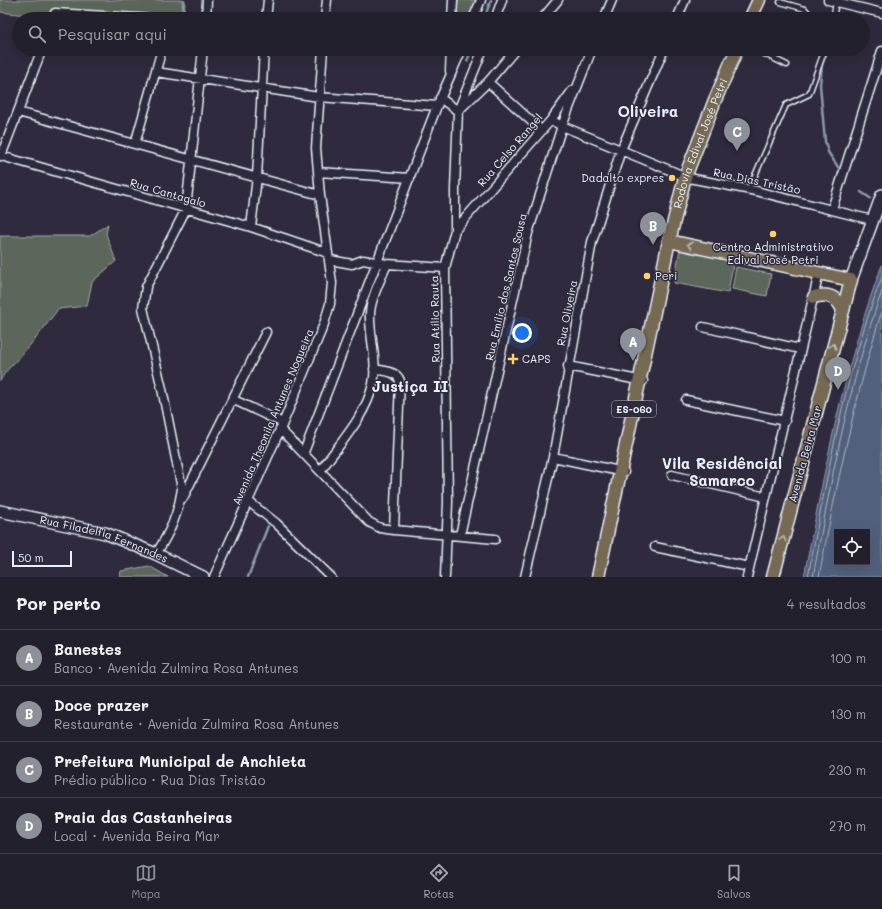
<!DOCTYPE html>
<html lang="pt">
<meta charset="utf-8">
<style>
body{margin:0;font-family:Mali,sans-serif;background:#2f2d3a;color:#f1f3f6}
.controls{position:absolute;right:12px;bottom:12px;display:grid;overflow:hidden;border-radius:0px;box-shadow:0 4px 16px #0002}
.controls button{width:36px;height:36px;display:grid;place-items:center;padding:0;border:0;border-bottom:1px solid #403e4a;background:#23202e;color:#f1f3f6;font:20px sans-serif}
.scale{position:absolute;left:12px;bottom:10px;width:60px;box-sizing:border-box;padding-left:4px;border:2px solid #e8f1f8;border-top:0;font-size:11px;line-height:14px;white-space:nowrap;color:#e8f1f8;-webkit-text-stroke:3px #2f2a3d;paint-order:stroke}
.you{position:absolute;left:522px;top:333px;width:14px;height:14px;margin:-10px;border:3px solid #fff;border-radius:50%;background:#1a73e8;box-shadow:0 0 0 6px #1a73e833}
.badge{display:grid;place-items:center;width:26px;height:26px;border-radius:50%;background:#8c9099;color:#fff;font-size:13px;font-weight:700}
.pin{position:absolute;translate:-50% -33px;filter:drop-shadow(0 1px 2px #0008)}
.pin::after{content:'';position:absolute;top:21px;width:14px;height:12px;background:inherit;clip-path:polygon(0 0,100% 0,50% 100%)}
.list{margin:0;padding:0;list-style:none}
h2{display:flex;justify-content:space-between;align-items:center;height:52px;margin:0;padding:0 16px;font-size:17px}
h2 small{font-size:13px;font-weight:400;color:#a3a3aa}
.list li{display:grid;grid-template-columns:26px 1fr auto;gap:12px;align-items:center;box-sizing:border-box;height:56px;padding:0 16px;border-top:1px solid #403e4a}
.list b{display:block;font-size:15px;white-space:nowrap}
.list p{margin:0;font-size:13px;white-space:nowrap;color:#a3a3aa}
.list em{font-size:13px;font-style:normal;color:#a3a3aa}
.icon{flex:none;width:22px;height:22px;fill:none;stroke:currentColor;stroke-width:2;stroke-linecap:round;stroke-linejoin:round}
.map{position:relative;flex:none;width:882px;height:577px;overflow:hidden}
.search{position:absolute;background:#23202e;box-shadow:0 4px 16px #0002;left:12px;right:12px;top:12px;height:44px;display:flex;align-items:center;gap:10px;box-sizing:border-box;padding:0 14px;border-radius:22px;color:#a3a3aa;font-size:15px}
.sheet{height:276px;background:#23202e}
nav{display:flex;justify-content:space-around;align-items:center;box-sizing:border-box;height:56px;border-top:1px solid #403e4a;background:#23202e;font-size:11px;color:#a3a3aa}
nav a{display:grid;justify-items:center;gap:2px}
nav .on{color:#8c9099}
.map>svg:first-child{display:block}
.green{fill:#5c665a;stroke:#a2aca9}
.water{fill:#52607b;stroke:#8e9aad;fill-rule:evenodd}
.lines{fill:none;stroke-linecap:round;stroke-linejoin:round}
.shore{stroke:#acb7c6;stroke-width:1}
.stream{stroke:#8e9aad;stroke-width:2.5}
.lane-casing{stroke:#e8f1f8;stroke-width:7}
.street-casing{stroke:#e8f1f8;stroke-width:11}
.secondary-casing{stroke:#e8f1f8;stroke-width:14}
.primary-casing{stroke:#e8f1f8;stroke-width:15}
.lane{stroke:#2f2a3d;stroke-width:4}
.street{stroke:#2f2a3d;stroke-width:8}
.secondary{stroke:#2f2a3d;stroke-width:11}
.primary{stroke:#766a54;stroke-width:12}
.oneway{stroke:#babbb6}
.poi-dot{fill:#ffd166;stroke:#2f2a3d;stroke-width:1.5}
.labels{text-anchor:middle;stroke-width:3;stroke-linejoin:round;paint-order:stroke}
.shield{fill:#2f2a3d;stroke:#b0b5c0;stroke-width:1}
.shield-label{font-size:10px;font-weight:bold;fill:#e8f1f8}
.street-label{font-size:11px;fill:#e8f1f8;stroke:#2f2a3d}
.poi-label{font-size:11px;fill:#e8f1f8;stroke:#2f2a3d;text-anchor:start}
.district-label{font-size:15px;font-weight:bold;fill:#e8f1f8;stroke:#2f2a3d}
</style>
<div class="map">
<svg width="882" height="577" viewBox="0 0 882 577">
<rect width="100%" height="100%" fill="#2f2a3d"/>
<filter id="ink" filterUnits="userSpaceOnUse"><feTurbulence type="fractalNoise" baseFrequency=".025" numOctaves="2"/><feDisplacementMap in="SourceGraphic" scale="8" xChannelSelector="R" yChannelSelector="G"/><feConvolveMatrix kernelMatrix="1 2 1 2 8 2 1 2 1" color-interpolation-filters="sRGB"/></filter>
<g filter="url(#ink)">
<path class="green" d="M 0,0 L 185,0 L 184,19 L 62,19 L 0,12 Z
M 458,0 L 478,0 L 470,19 L 457,19 Z
M 108,224 L 106,234 L 116,261 L 92,282 L 87,306 L 58,309 C 47,324 36,339 23,353 C 15,363 6,369 0,381 L 0,236 L 90,236 Z
M 680,248 L 734,259 L 728,293 L 674,283 Z
M 736,267 L 771,274 L 767,296 L 732,289 Z
M 149,566 L 168,577 L 120,577 L 121,571 Z"/>
<path class="water" d="M 882,265 L 882,577 L 804,577 C 824,472 844,365 882,265 ZM 837,532 L 867,532 L 867,562 L 837,562 Z"/>
<g class="lines">
<path class="shore" d="M 808,577 C 827,476 845,373 882,277
M 813,577 C 831,481 849,383 882,291
M 819,577 C 836,487 855,398 882,310"/>
<path class="stream" d="M 183,15 L 183,0
M 484,19 L 491,0
M 828,49 L 822,65 L 820,85 L 825,141 L 828,152 L 838,167
M 467,61 L 472,49
M 861,192 L 870,198
M 248,577 L 268,526"/>
<defs>
<path id="lane" d="M 780,2 L 805,9 L 814,19
M 833,19 L 836,2
M 754,49 L 787,65
M 749,189 L 786,105 L 809,94 L 825,49"/>
<path id="street" d="M 828,0 L 882,13
M 53,19 L 55,13 L 155,19
M 206,19 L 207,0
M 266,19 L 268,0
M 325,19 L 327,0
M 452,19 L 453,0
M 473,19 L 481,0
M 495,19 L 502,0
M 542,19 L 558,0
M 604,19 L 612,0
M 677,19 L 685,0
M 42,49 L 1,156 L 251,227 L 328,253
M 450,71 L 451,49
M 156,72 L 319,97 L 437,106
M 488,82 L 541,130
M 440,98 L 458,111
M 461,108 L 488,82 L 516,49
M 18,112 L 320,195
M 551,120 L 562,126 L 689,178 L 756,191 L 872,220
M 135,144 L 162,49
M 318,172 L 410,178
M 832,209 L 882,51
M 251,227 L 257,177 L 264,49
M 455,230 L 551,120 L 572,91
M 330,260 L 352,264 L 363,260 L 387,264 L 445,268
M 703,327 L 800,349
M 568,366 L 643,381
M 374,369 C 384,371 397,371 400,381 L 394,530
M 232,399 L 283,423
M 686,400 L 785,421
M 280,429 L 369,522 L 380,528 L 394,530 L 495,539
M 304,452 L 437,106 L 462,49
M 553,457 L 624,472
M 321,470 C 340,443 366,416 373,384 C 378,360 369,336 370,313 C 371,297 381,279 387,264
M 672,475 L 766,497
M 183,498 L 266,332
M 249,502 L 276,523 L 331,577
M 460,535 L 528,233 L 562,126 L 592,49
M 655,547 L 749,567
M 156,554 C 170,532 178,515 182,489 L 162,389 L 143,308 L 146,287 L 186,209 L 203,49
M 214,577 L 283,423 L 324,324 L 330,304 L 332,283 L 320,195 L 316,148 L 323,49
M 445,577 L 448,502 L 445,268 L 455,230 L 455,189 L 458,111 L 483,49
M 525,577 L 553,457 L 592,242 L 621,150 L 664,49
M 747,577 L 819,273"/>
<g id="secondary">
<path d="M 851,280 L 882,195"/>
<path id="s1" d="M 0,511 L 105,533 L 156,554 L 203,577"/>
</g>
<g id="primary">
<path d="M 750,19 L 759,0"/>
<path d="M 669,241 L 851,280 L 773,577"/>
<path d="M 814,297 C 828,293 837,297 843,310"/>
<path id="s2" d="M 598,577 L 669,241 L 685,177 L 715,100 L 737,49"/>
</g>
</defs>
<use href="#lane" class="lane-casing"/>
<use href="#street" class="street-casing"/>
<use href="#secondary" class="secondary-casing"/>
<use href="#primary" class="primary-casing"/>
<use href="#lane" class="lane"/>
<use href="#street" class="street"/>
<use href="#secondary" class="secondary"/>
<use href="#primary" class="primary"/>
</g>
<defs><path id="oneway-chevron" d="M-2-3.5L2.5 0L-2 3.5" fill="none" stroke-width="1.6" stroke-linecap="round" stroke-linejoin="round"/></defs>
<g class="oneway">
<use href="#oneway-chevron" transform="translate(690 245) rotate(-168)"/>
<use href="#oneway-chevron" transform="translate(833 346) rotate(-75)"/>
<use href="#oneway-chevron" transform="translate(783 539) rotate(-76)"/>
</g>
</g>
<g class="poi-dot">
<circle cx="672" cy="178" r="4"/>
<circle cx="773" cy="234" r="4"/>
<circle cx="647" cy="276" r="4"/>
<path d="M511 353h4v4h4v4h-4v4h-4v-4h-4v-4h4z"/>
</g>
<g class="labels">
<rect class="shield" x="612" y="401" width="44" height="16" rx="3"/>
<g class="shield-label">
<text x="634" y="413">ES-060</text>
</g>
<g class="street-label">
<text dy="4" stroke="none"><textPath href="#s2" startOffset="446">Rodovia Edival José Petri</textPath></text>
<text transform="translate(510 150) rotate(-49)" y="4">Rua Celso Rangel</text>
<text transform="translate(757 181) rotate(12)" y="4">Rua Dias Tristão</text>
<text transform="translate(168 193) rotate(16)" y="4">Rua Cantagalo</text>
<text transform="translate(506 287) rotate(-77)" y="4">Rua Emílio dos Santos Sousa</text>
<text transform="translate(567 313) rotate(-79)" y="4">Rua Oliveira</text>
<text transform="translate(435 319) rotate(-91)" y="4">Rua Atílio Rauta</text>
<text transform="translate(273 417) rotate(-67)" y="4">Avenida Theonila Antunes Nogueira</text>
<text transform="translate(805 454) rotate(-75)" y="4">Avenida Beira Mar</text>
<text dy="4" stroke="none"><textPath href="#s1" startOffset="108">Rua Filadelfia Fernandes</textPath></text>
</g>
<g class="poi-label">
<text x="664" y="182" text-anchor="end">Dadalto expres</text>
<text x="773" y="251" text-anchor="middle">Centro Administrativo<tspan x="773" dy="13">Edival José Petri</tspan></text>
<text x="655" y="280">Peri</text>
<text x="522" y="363">CAPS</text>
</g>
<g class="district-label">
<text x="648" y="117">Oliveira</text>
<text x="410" y="392">Justiça II</text>
<text x="722" y="469">Vila Residêncial<tspan x="722" dy="17">Samarco</tspan></text>
</g>
</g>
</svg>
<div class="controls">
<button><svg class="icon" aria-label="locate" viewBox="0 0 24 24"><circle cx="12" cy="12" r="6"/><path d="M12 2v4M12 18v4M2 12h4M18 12h4"/></svg></button>
</div>
<div class="scale">50 m</div>
<div class="you"></div>
<div class="pin badge" style="left:633px;top:361px">A</div>
<div class="pin badge" style="left:653px;top:245px">B</div>
<div class="pin badge" style="left:737px;top:151px">C</div>
<div class="pin badge" style="left:838px;top:390px">D</div>
<div class="search"><svg class="icon" aria-label="search" viewBox="0 0 24 24"><circle cx="10" cy="10" r="6"/><path d="M15 15l6 6"/></svg>Pesquisar aqui</div>
</div>
<section class="sheet">
<h2>Por perto<small>4 resultados</small></h2>
<ul class="list">
<li><span class="badge">A</span><div><b>Banestes</b><p>Banco · Avenida Zulmira Rosa Antunes</p></div><em>100 m</em></li>
<li><span class="badge">B</span><div><b>Doce prazer</b><p>Restaurante · Avenida Zulmira Rosa Antunes</p></div><em>130 m</em></li>
<li><span class="badge">C</span><div><b>Prefeitura Municipal de Anchieta</b><p>Prédio público · Rua Dias Tristão</p></div><em>230 m</em></li>
<li><span class="badge">D</span><div><b>Praia das Castanheiras</b><p>Local · Avenida Beira Mar</p></div><em>270 m</em></li>
</ul>
</section>
<nav>
<a class="on"><svg class="icon" aria-label="map" viewBox="0 0 24 24"><path d="M3 6l6-2 6 2 6-2v14l-6 2-6-2-6 2zM9 4v14M15 6v14"/></svg>Mapa</a>
<a><svg class="icon" aria-label="directions" viewBox="0 0 24 24"><path d="M12 3l9 9-9 9-9-9zM9 14v-3h6M13 9l2 2-2 2"/></svg>Rotas</a>
<a><svg class="icon" aria-label="saved" viewBox="0 0 24 24"><path d="M7 4h10v16l-5-4-5 4z"/></svg>Salvos</a>
</nav>
